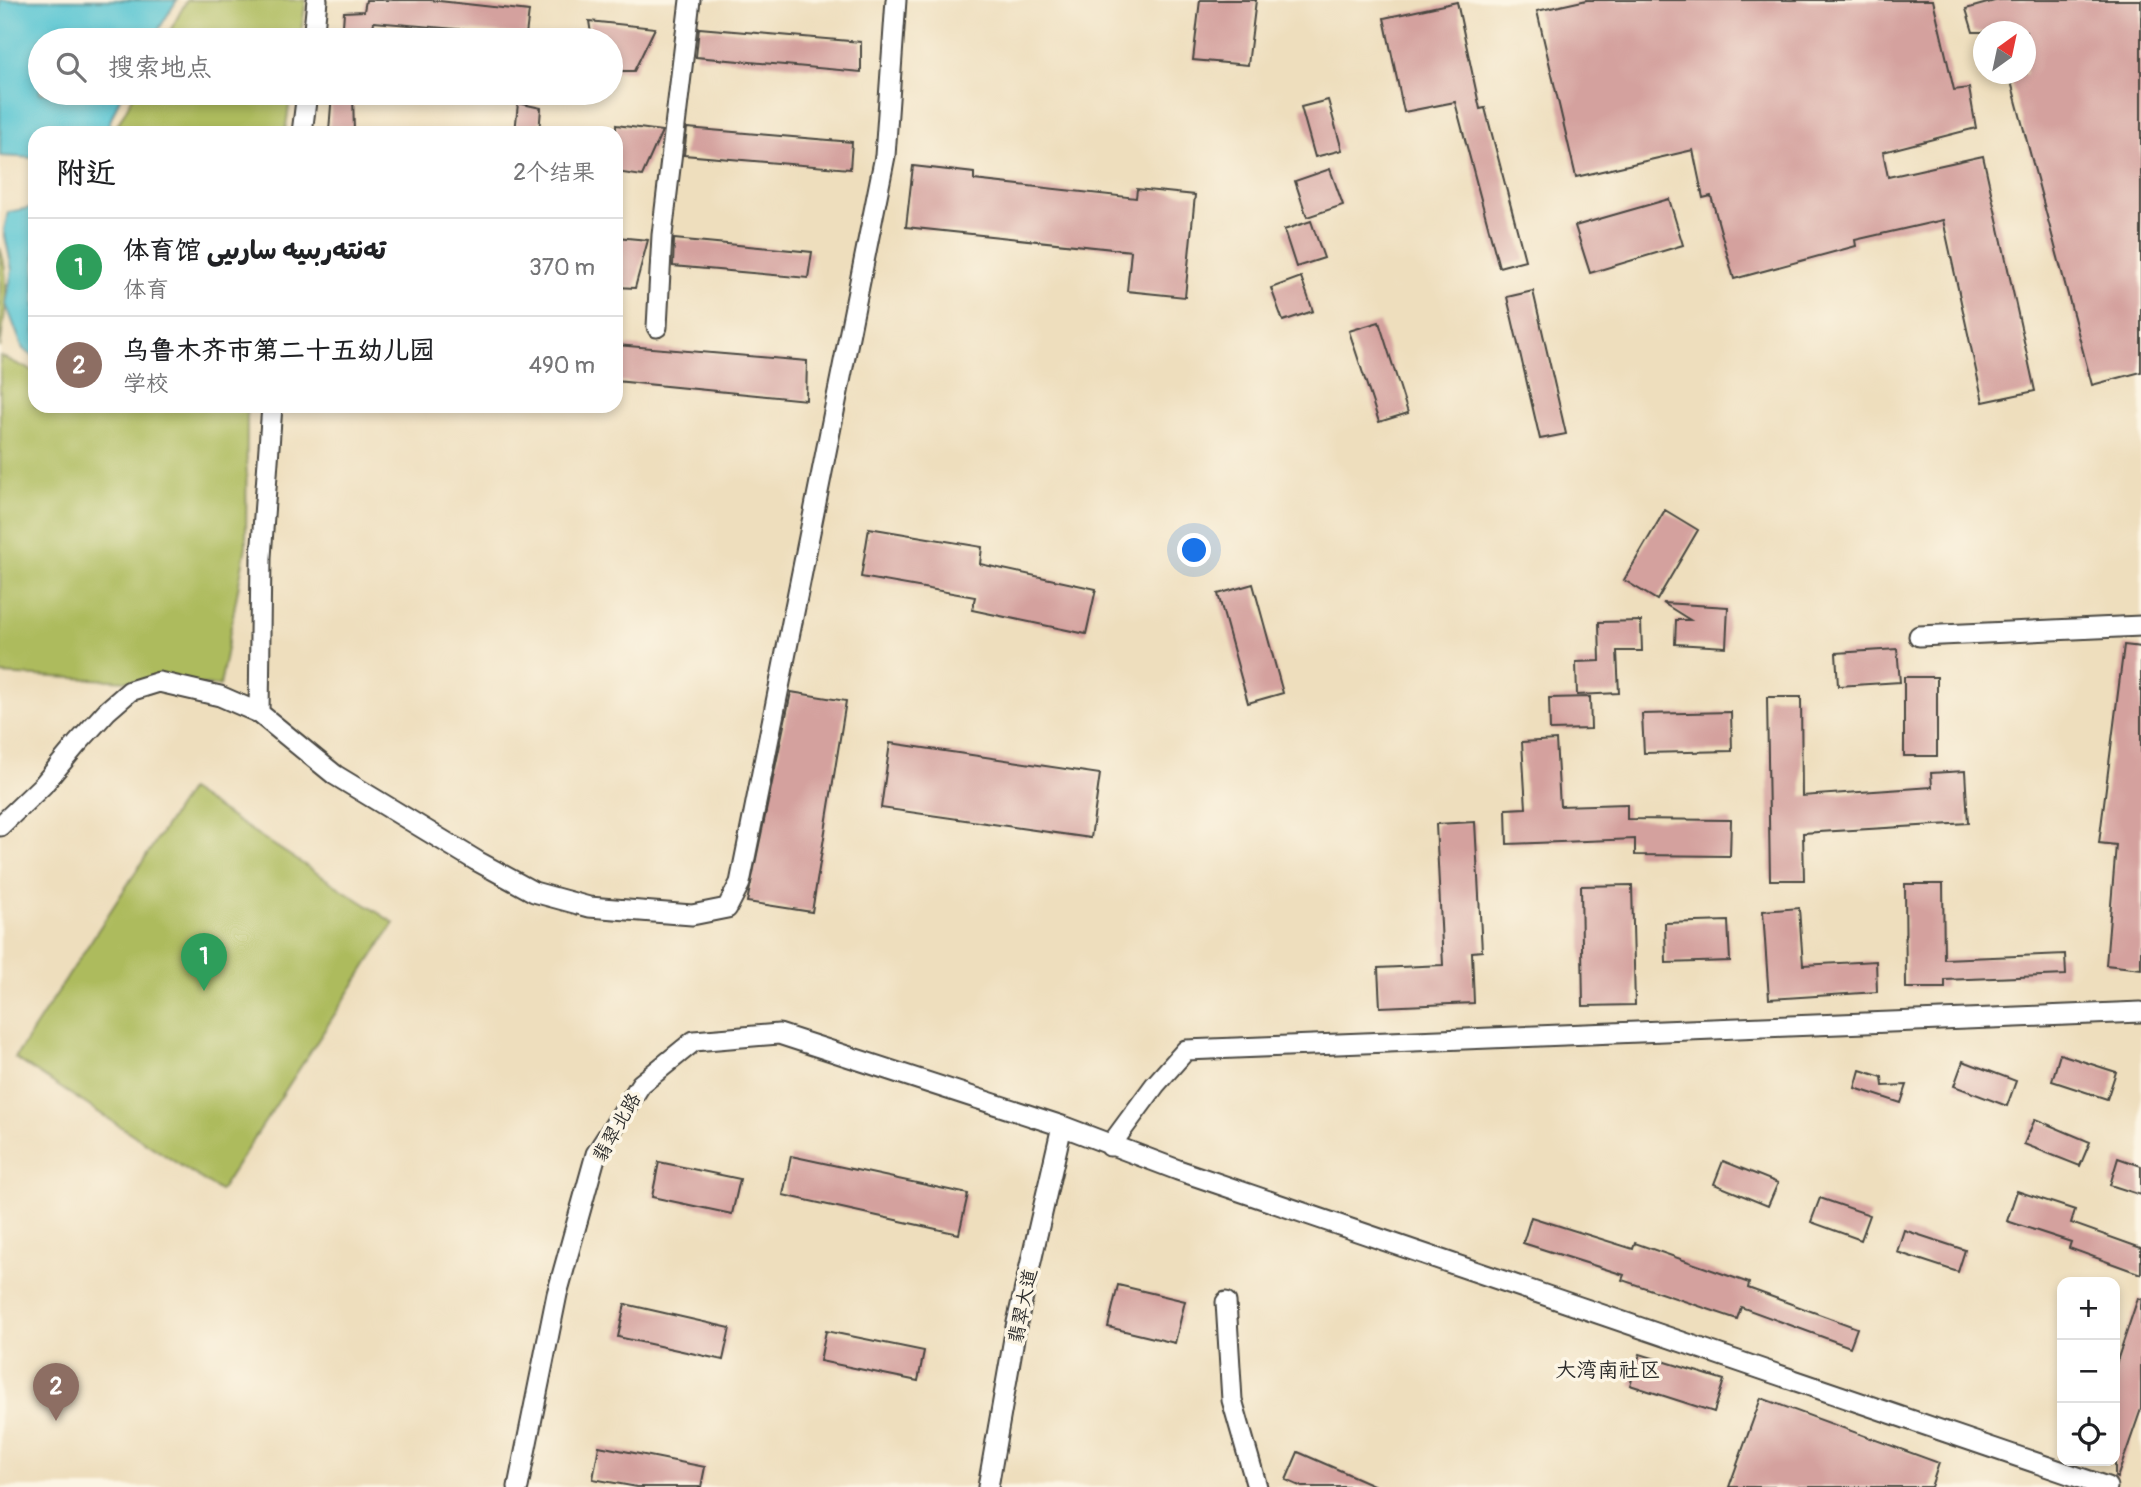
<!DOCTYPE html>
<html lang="zh">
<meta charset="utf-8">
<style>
body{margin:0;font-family:Pangolin,"Playpen Sans Arabic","LXGW WenKai TC",sans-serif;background:#f2f2f2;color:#202124}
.controls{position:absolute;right:21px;bottom:21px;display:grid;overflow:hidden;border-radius:14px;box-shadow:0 4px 10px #0003}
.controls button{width:63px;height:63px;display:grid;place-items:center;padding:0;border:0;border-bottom:2px solid #e0e0e0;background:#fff;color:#202124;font:35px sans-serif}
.compass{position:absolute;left:1973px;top:21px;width:63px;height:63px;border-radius:50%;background:#fff;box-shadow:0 4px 10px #0003;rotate:33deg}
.you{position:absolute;left:1195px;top:551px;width:24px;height:24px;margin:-18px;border:5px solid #fff;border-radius:50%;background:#1a73e8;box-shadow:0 0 0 10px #1a73e833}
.badge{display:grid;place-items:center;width:46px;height:46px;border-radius:50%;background:#d93025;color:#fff;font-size:23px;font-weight:700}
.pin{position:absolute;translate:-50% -58px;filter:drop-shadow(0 2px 4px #0008)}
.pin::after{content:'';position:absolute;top:37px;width:24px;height:21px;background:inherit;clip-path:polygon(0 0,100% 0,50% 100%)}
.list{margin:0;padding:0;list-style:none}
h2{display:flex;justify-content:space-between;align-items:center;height:91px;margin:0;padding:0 28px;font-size:30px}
h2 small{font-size:23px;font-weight:400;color:#757577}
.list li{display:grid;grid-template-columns:46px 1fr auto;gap:21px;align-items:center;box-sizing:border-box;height:98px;padding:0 28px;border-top:2px solid #e0e0e0}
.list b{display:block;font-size:26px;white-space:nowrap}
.list p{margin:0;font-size:23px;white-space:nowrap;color:#757577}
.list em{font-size:23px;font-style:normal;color:#757577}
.icon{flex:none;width:38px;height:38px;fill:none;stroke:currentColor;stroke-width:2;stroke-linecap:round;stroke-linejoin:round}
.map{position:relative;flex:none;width:2141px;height:1487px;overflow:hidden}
.search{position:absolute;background:#fff;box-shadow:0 4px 10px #0003;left:28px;top:28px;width:595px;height:77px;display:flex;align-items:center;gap:18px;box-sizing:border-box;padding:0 24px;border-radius:38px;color:#757577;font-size:26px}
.panel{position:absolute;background:#fff;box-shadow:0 4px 10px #0003;left:28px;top:126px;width:595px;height:287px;border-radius:21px}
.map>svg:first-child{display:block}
.green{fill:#adbb5d;stroke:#6c7344;stroke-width:2}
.water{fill:#5ac6d3;stroke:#42787f;stroke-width:2}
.building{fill:#d4a19e}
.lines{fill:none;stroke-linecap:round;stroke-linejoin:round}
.minor-casing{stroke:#484641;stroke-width:23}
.minor{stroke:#fff;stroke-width:19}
.labels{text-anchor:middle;stroke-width:7;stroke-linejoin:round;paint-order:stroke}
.street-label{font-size:19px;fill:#2b2b2b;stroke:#fcf5e5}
.neighbourhood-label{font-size:21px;fill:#2b2b2b;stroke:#fcf5e5}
</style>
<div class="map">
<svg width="2141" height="1487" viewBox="0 0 2141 1487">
<rect width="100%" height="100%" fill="#fcf5e5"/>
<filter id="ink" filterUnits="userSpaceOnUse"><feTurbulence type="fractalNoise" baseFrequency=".0143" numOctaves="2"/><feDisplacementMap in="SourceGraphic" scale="14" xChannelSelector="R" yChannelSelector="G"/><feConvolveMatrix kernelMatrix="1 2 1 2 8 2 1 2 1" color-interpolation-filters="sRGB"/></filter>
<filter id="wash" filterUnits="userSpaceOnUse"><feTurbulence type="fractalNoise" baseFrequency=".00686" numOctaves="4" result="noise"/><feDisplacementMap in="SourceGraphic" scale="28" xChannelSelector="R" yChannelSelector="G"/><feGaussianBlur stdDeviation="1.57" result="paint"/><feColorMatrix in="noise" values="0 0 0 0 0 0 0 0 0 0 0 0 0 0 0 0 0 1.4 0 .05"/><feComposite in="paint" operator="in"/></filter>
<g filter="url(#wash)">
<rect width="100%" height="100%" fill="#eedebd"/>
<path class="green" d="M 187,0 L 306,0 L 300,40 L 165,40 Z
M 135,93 L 291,93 L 285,133 L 113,133 Z
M 0,248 C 11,278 5,316 0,348 Z
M 0,356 L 35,372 L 35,406 L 247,406 L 246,546 L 220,686 L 0,674 Z
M 189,790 L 394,923 L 220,1191 L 15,1058 Z"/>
<path class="water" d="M 0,0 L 177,0 L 152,40 L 40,40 L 40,93 L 122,93 L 105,133 L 35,133 L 35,158 L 0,156 Z
M 35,207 L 35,357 L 23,349 L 6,304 L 12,270 L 4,230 L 8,212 Z"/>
<g id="blocks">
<path class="building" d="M 366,0 L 430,0 L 529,11 L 526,35 L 374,22 L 370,40 L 342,40 L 344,12 L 364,11 Z
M 1200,0 L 1256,0 L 1248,65 L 1193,60 Z
M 1587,0 L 1933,0 L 1954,90 L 1969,88 L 1976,128 L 1883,152 L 1888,177 L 1983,156 L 2035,391 L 1983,402 L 1943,220 L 1855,240 L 1856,246 L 1734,279 L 1711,196 L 1703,198 L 1693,150 L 1576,177 L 1537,11 Z
M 1998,0 L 2141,0 L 2141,372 L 2092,385 L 2009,74 L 2026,74 L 2026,32 L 1973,32 L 1966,9 Z
M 1457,2 L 1480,109 L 1485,108 L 1525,260 L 1499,267 L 1455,102 L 1404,112 L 1384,18 Z
M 589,21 L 655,28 L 634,71 L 611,71 L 611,40 L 592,40 Z
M 699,28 L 861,42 L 861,72 L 696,57 Z
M 332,93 L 353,93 L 354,133 L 329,131 Z
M 1328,100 L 1342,150 L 1315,157 L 1301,107 Z
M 518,103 L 541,108 L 539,133 L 515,133 Z
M 616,125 L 662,131 L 642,176 L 616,172 Z
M 687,128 L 852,142 L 850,169 L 684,155 Z
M 913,166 L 974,173 L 974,180 L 1136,198 L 1137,189 L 1195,195 L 1185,297 L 1127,291 L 1131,251 L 906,227 Z
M 1330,169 L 1343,205 L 1307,217 L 1295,181 Z
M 1669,199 L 1683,245 L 1590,273 L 1575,226 Z
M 1311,221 L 1324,258 L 1296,267 L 1284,230 Z
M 616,237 L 648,240 L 635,288 L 616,287 Z
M 674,239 L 812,252 L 808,278 L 673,266 Z
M 1301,277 L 1313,311 L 1283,321 L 1271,288 Z
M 1533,291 L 1566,434 L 1540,439 L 1507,297 Z
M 1379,322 L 1408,413 L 1379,422 L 1349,331 Z
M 616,345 L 807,361 L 806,400 L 616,381 Z
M 1665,510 L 1698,530 L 1657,600 L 1624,580 Z
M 869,528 L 982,547 L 980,564 L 1096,589 L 1086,634 L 972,610 L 975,597 L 861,577 Z
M 1253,584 L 1283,693 L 1248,703 L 1218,594 Z
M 1663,603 L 1728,607 L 1726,647 L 1675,644 L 1676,620 L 1690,620 Z
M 1641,621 L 1642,651 L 1617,651 L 1619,693 L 1577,695 L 1576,662 L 1600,661 L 1599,622 Z
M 2124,645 L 2141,647 L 2141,969 L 2106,965 L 2116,845 L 2099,843 Z
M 1897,649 L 1900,682 L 1838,686 L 1836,653 Z
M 1904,677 L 1937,677 L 1937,756 L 1904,756 Z
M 791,692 L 846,701 L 812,912 L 747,902 Z
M 1590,697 L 1591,729 L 1550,730 L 1549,698 Z
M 1767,697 L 1801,697 L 1802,796 L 1932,787 L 1931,773 L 1965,771 L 1968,823 L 1803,833 L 1804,880 L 1770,880 Z
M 1731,712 L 1732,751 L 1644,753 L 1642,714 Z
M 1556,740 L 1560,806 L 1627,804 L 1627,819 L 1731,820 L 1730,856 L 1635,855 L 1635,839 L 1507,844 L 1506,809 L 1526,808 L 1522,742 Z
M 890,743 L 1100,774 L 1091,838 L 881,808 Z
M 1475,822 L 1482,951 L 1472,952 L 1474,1003 L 1380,1007 L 1378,968 L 1443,965 L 1436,824 Z
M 1905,884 L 1943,884 L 1944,959 L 2065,954 L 2066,975 L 1945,980 L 1945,988 L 1906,988 Z
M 1632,885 L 1635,1005 L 1583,1006 L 1581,886 Z
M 1799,908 L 1803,965 L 1876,961 L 1877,992 L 1769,999 L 1763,911 Z
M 1728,921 L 1730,961 L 1666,963 L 1665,923 Z
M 2060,1054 L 2116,1072 L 2107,1099 L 2052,1081 Z
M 1963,1061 L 2016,1081 L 2007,1106 L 1954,1086 Z
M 1860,1070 L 1882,1077 L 1883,1086 L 1907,1085 L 1901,1103 L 1855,1088 Z
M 2035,1119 L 2090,1142 L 2080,1166 L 2024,1144 Z
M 791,1156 L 968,1194 L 959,1234 L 783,1195 Z
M 2118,1158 L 2141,1166 L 2141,1195 L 2110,1185 Z
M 1723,1161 L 1778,1183 L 1768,1206 L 1714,1184 Z
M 659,1162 L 740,1179 L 732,1214 L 652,1197 Z
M 2017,1191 L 2075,1210 L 2071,1223 L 2141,1248 L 2141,1274 L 2069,1248 L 2071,1242 L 2007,1221 Z
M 1820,1198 L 1870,1215 L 1861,1240 L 1811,1222 Z
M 1531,1217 L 1633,1249 L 1635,1243 L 1749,1283 L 1748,1288 L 1857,1328 L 1850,1347 L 1741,1307 L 1737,1319 L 1622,1280 L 1624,1275 L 1523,1243 Z
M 1904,1230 L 1965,1250 L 1958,1272 L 1897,1252 Z
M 1118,1285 L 1185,1301 L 1175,1343 L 1108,1327 Z
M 2138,1298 L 2141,1299 L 2141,1409 L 2117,1478 L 2115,1477 L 2115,1367 Z
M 625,1304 L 730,1328 L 723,1360 L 618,1337 Z
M 826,1331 L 924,1351 L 918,1381 L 820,1361 Z
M 1640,1354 L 1724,1380 L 1714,1412 L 1630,1385 Z
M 1761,1398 L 1939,1463 L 1931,1487 L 1729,1487 Z
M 599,1446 L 705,1467 L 701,1487 L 637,1487 L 593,1479 Z
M 1298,1452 L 1378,1487 L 1302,1487 L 1286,1480 Z"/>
</g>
</g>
<g filter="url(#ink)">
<use href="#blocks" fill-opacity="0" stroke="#484641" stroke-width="2"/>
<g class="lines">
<defs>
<path id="minor" d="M 313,40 L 317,0
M 302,133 L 307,93
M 657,327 L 662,235 L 690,0
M 1919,636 L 2141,626
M 259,713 L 261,557 L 272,406
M 0,826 L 43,785 L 77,744 L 107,711 L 130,691 L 159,682 L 220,696 L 259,713 L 335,775 L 477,861 L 534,892 L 589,907 L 692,915 L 727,908 L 740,883 L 885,156 L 896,0
M 1110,1146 L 1155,1085 L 1186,1050 L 2141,1012
M 1226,1302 L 1232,1400 L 1257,1487
M 518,1487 L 557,1294 L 596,1154 L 641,1084 L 694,1041 L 779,1034 L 1062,1126 L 1178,1170 L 2107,1487
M 988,1487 L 1016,1327 L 1062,1126"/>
</defs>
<use href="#minor" class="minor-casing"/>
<use href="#minor" class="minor"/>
</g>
</g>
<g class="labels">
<g class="street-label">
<text transform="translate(616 1127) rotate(-60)" y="7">翡翠北路</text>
<text transform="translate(1022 1306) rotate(-78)" y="7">翡翠大道</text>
</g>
<g class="neighbourhood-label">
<text x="1608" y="1377">大湾南社区</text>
</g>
</g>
</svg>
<div class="controls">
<button>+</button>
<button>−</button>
<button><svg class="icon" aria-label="locate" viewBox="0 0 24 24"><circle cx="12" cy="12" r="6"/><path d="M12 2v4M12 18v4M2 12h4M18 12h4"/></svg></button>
</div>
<svg class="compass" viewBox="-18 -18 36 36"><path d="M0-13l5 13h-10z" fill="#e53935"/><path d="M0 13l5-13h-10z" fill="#757577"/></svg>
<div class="you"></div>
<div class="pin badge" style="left:204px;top:991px;background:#2e9e5b">1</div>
<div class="pin badge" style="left:56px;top:1421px;background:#8d6e63">2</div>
<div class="search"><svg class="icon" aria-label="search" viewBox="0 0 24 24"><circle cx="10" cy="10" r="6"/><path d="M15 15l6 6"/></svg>搜索地点</div>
<section class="panel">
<h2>附近<small>2个结果</small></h2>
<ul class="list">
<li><span class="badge" style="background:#2e9e5b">1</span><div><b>体育馆 تەنتەربىيە سارىيى</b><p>体育</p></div><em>370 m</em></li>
<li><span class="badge" style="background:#8d6e63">2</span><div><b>乌鲁木齐市第二十五幼儿园</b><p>学校</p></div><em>490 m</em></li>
</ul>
</section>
</div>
